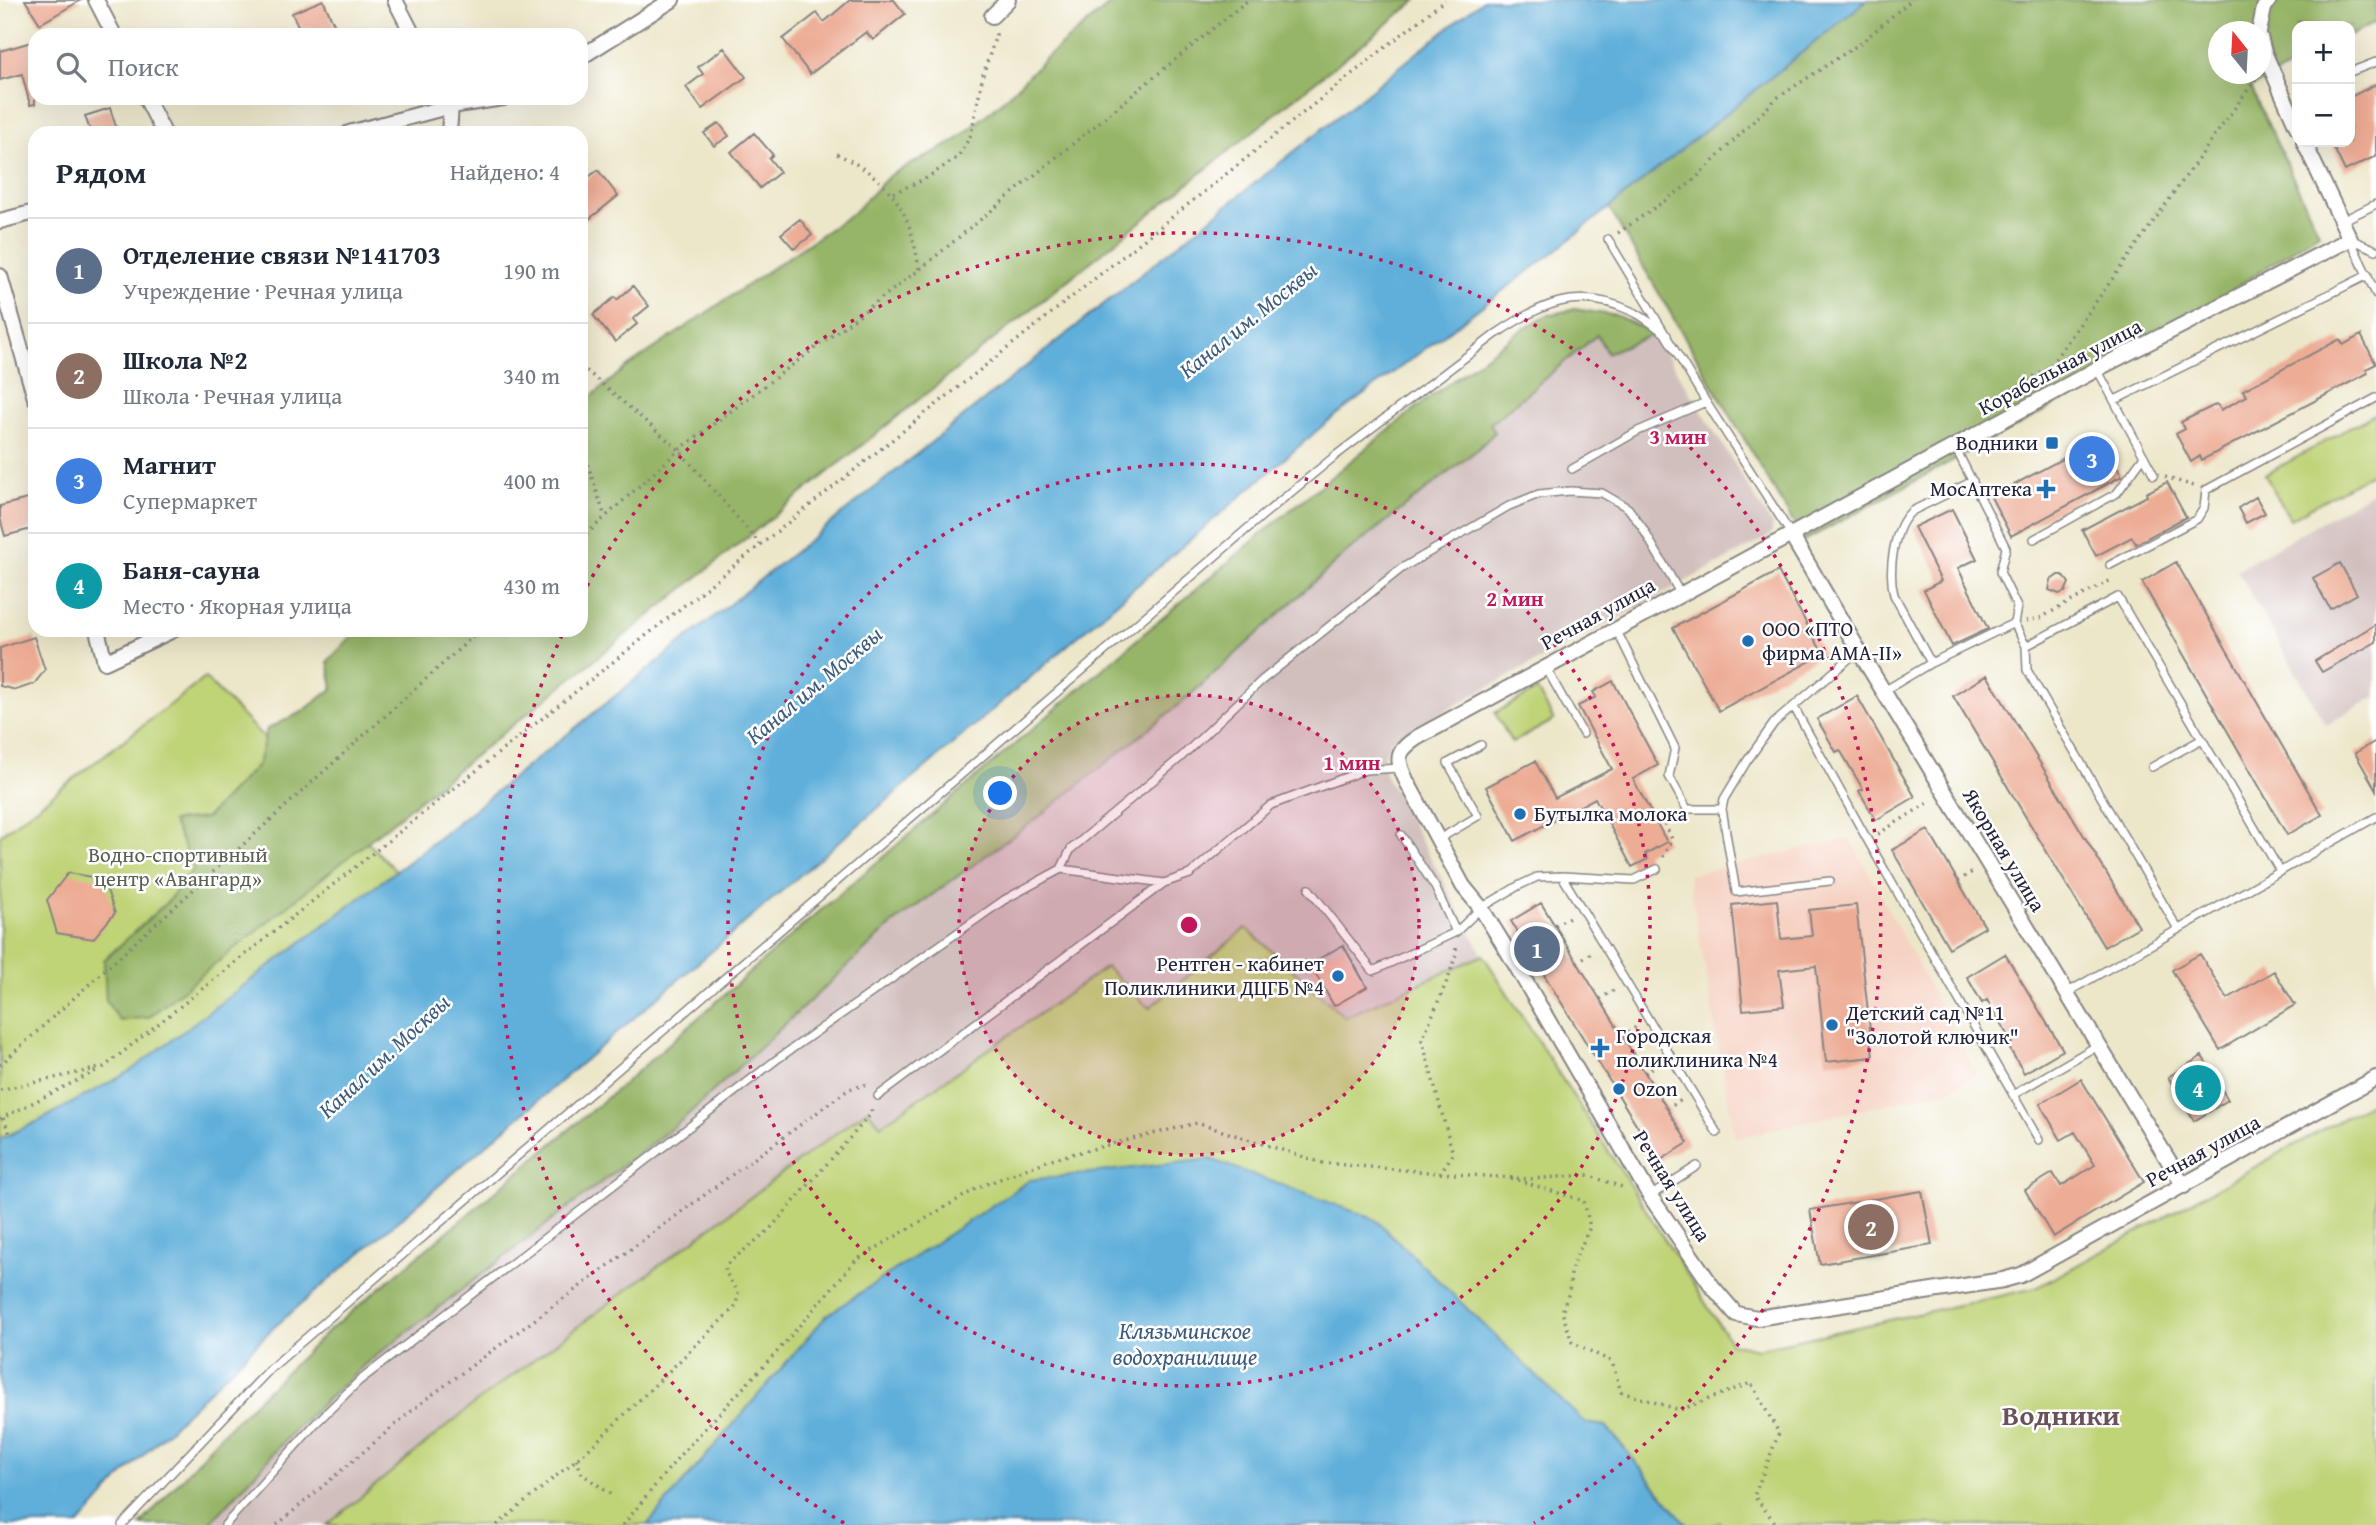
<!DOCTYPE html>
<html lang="ru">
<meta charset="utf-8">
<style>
body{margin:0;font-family:"Gentium Book Plus",serif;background:#f6f6f7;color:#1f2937}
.controls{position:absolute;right:21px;top:21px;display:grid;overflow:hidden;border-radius:14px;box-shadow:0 7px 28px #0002}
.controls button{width:63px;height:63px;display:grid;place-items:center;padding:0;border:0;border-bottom:2px solid #e0e1e3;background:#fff;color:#1f2937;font:35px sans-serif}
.compass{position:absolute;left:2208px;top:21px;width:63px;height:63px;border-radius:50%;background:#fff;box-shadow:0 7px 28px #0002;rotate:342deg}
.you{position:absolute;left:1001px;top:794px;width:24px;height:24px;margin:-18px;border:5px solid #fff;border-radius:50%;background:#1a73e8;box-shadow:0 0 0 10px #1a73e833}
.badge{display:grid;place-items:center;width:46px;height:46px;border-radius:50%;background:#1f6fb2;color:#fff;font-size:23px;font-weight:700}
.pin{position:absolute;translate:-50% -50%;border:4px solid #fff;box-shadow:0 2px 7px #0006}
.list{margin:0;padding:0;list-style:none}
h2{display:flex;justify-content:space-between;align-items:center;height:91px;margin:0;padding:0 28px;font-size:30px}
h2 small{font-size:23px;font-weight:400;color:#747a83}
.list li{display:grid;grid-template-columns:46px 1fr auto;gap:21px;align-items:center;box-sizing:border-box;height:105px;padding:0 28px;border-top:2px solid #e0e1e3}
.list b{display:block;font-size:26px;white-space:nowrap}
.list p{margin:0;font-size:23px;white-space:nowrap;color:#747a83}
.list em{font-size:23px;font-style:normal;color:#747a83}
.icon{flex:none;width:38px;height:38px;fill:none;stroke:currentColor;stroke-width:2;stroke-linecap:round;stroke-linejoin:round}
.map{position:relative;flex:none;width:2376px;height:1525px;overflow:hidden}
.search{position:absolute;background:#fff;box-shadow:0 7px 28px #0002;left:28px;top:28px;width:560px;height:77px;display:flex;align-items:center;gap:18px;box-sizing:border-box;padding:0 24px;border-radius:21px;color:#747a83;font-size:26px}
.panel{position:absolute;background:#fff;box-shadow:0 7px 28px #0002;left:28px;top:126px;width:560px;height:511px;border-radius:21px}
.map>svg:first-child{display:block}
.built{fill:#f6d2c3}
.industrial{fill:#d1bfbd}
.green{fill:#bfd377;stroke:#707a59;stroke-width:2}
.forest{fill:#97b568;stroke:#5c6c52;stroke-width:2;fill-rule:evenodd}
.water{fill:#5fafda;stroke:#40688a;stroke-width:2}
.building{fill:#edac94}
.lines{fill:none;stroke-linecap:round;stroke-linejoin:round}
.service-casing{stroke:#888482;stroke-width:10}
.minor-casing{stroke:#888482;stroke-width:18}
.path{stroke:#888482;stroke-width:3.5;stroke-dasharray:2 5;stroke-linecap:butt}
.service{stroke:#fff;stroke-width:7}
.minor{stroke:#fff;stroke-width:14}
.ring{fill:none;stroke:#c2185b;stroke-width:3.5;stroke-dasharray:3.5 7}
.poi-dot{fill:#1f6fb2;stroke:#fff;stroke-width:2.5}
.labels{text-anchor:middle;stroke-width:5;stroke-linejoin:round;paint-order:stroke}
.street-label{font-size:21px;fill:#22223b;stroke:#fff}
.poi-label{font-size:21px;fill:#22223b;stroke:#fff;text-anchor:start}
.park-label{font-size:21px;fill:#596050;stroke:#fff}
.water-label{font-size:23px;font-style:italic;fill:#3a5a7b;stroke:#fff}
.district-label{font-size:28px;font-weight:bold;fill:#69525a;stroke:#fff}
.centre{fill:#c2185b;stroke:#fff;stroke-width:3.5}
.ring-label{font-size:21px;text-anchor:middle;font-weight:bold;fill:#c2185b;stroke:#fff;stroke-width:5;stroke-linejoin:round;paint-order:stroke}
</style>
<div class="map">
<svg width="2376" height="1525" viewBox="0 0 2376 1525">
<rect width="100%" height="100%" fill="#fff"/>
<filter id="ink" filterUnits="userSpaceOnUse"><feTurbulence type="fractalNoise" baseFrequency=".0143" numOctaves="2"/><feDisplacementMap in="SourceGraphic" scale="14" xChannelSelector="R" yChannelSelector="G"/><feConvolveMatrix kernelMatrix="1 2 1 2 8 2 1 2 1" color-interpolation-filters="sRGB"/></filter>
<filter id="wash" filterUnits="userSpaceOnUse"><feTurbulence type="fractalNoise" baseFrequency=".00686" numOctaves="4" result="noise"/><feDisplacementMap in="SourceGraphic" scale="28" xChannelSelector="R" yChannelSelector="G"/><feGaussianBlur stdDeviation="1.57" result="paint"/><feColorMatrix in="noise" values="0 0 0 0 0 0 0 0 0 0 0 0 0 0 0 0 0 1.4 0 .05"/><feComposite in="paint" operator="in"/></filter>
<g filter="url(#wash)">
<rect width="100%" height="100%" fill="#ede7ca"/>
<path class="built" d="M 1850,838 L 1977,1075 L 1949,1090 L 1735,1138 L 1688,875 Z"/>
<path class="industrial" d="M 1654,334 L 1772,525 L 1772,532 L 1766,538 L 1409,730 L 1391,742 L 1383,756 L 1385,774 L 1483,955 L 1345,1018 L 1246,929 L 1149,1008 L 1106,967 L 880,1125 L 867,1110 L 469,1408 L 327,1525 L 209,1525 L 295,1429 L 364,1365 L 682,1120 L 896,921 L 1035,820 L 1186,699 L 1345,554 L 1478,449 L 1490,424 L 1598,335 L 1607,353 Z
M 2376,490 L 2376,696 L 2326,725 L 2237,570 Z"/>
<path class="green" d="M 2376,413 L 2376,471 L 2290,519 L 2265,475 Z
M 205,678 L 396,871 L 129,1072 L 41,1120 L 0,1139 L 0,835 Z
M 1537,690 L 1554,720 L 1512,743 L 1495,713 Z
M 1246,928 L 1345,1017 L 1483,955 L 1731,1343 L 1757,1349 L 2036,1288 L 2376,1100 L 2376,1525 L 1722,1525 L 1719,1522 L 1713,1525 L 1687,1525 L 1606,1426 L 827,1315 L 647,1525 L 327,1525 L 469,1408 L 867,1110 L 881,1125 L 1106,967 L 1149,1008 Z"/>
<path class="forest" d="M 1115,0 L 1417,0 L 149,1017 L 120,1021 L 106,1001 L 104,960 L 167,902 L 194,868 L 172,821 L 206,818 L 258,764 L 267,729 L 302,712 L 333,688 L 328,661 L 358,630 L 581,630 L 581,405 L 627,367 L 853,213 L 890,175 L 954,142 L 999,104 L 1047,57 Z
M 1867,0 L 2376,0 L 2376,22 L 2350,36 L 2350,26 L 2297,26 L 2297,63 L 2251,88 L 2319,233 L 2066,399 L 1804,541 L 1609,208 ZM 2218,32 L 2260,32 L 2260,74 L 2218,74 Z
M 1574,309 L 1618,316 L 1654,334 L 1607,353 L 1597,335 L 1490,424 L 1495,432 L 1478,449 L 1345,554 L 1186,699 L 1035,820 L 896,921 L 682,1120 L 364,1365 L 295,1429 L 209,1525 L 140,1525 L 221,1435 L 325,1334 L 621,1086 L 807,922 L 1140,637 L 1272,525 L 1417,407 L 1514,335 L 1545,316 Z"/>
<path class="water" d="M 1483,0 L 1867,0 L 1549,256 L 1326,423 L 271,1330 L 123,1475 L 79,1525 L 0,1525 L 0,1139 L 41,1120 L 129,1072 L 413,858 Z
M 1210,1159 L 1375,1219 L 1585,1423 L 1606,1426 L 1687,1525 L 647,1525 L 827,1315 L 1030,1180 Z"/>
<g id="blocks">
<path class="building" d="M 25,0 L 81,0 L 40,24 Z
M 323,0 L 339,35 L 302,35 L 292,13 Z
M 850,0 L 894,0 L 905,14 L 873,40 L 866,32 L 810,74 L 783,39 L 817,13 L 824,22 Z
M 35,41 L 35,104 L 30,105 L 22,74 L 0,80 L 0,51 Z
M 724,48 L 746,77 L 702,109 L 686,87 L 703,74 L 698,67 Z
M 2376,84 L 2376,156 L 2345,171 L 2331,142 L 2350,142 L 2350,97 Z
M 110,108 L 118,133 L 91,133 L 85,116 Z
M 719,123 L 729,136 L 714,146 L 704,133 Z
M 754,133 L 773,155 L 769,158 L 780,172 L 760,188 L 731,152 Z
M 598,170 L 618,196 L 588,220 L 581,212 L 581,183 Z
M 800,219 L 812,235 L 794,249 L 781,234 Z
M 633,286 L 649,306 L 633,319 L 637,324 L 615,342 L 593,315 L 615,297 L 617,300 Z
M 2361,335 L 2376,364 L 2366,369 L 2368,373 L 2202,460 L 2200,456 L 2191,462 L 2176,434 L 2185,429 L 2181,422 L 2217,404 L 2221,410 L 2247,396 L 2243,390 L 2340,339 L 2343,345 Z
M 2101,438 L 2122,476 L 2011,536 L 1991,497 Z
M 2167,482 L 2186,517 L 2136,544 L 2132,537 L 2096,556 L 2082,530 L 2147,496 L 2146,493 Z
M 35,497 L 35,528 L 5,536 L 0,518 L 0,506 Z
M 2256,497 L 2265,513 L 2246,523 L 2238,508 Z
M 1952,509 L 1977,559 L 1958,568 L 1988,629 L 1952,646 L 1924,590 L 1941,581 L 1914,527 Z
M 2176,562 L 2322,815 L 2287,835 L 2142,582 Z
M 2340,563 L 2357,594 L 2330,609 L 2313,578 Z
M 1778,571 L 1823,654 L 1719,711 L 1673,628 Z
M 2058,575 L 2063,575 L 2069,583 L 2065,592 L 2059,594 L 2049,590 L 2051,580 Z
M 2376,624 L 2376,642 L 2322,672 L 2315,661 Z
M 34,637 L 45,670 L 34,684 L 16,690 L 0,686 L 0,648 Z
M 1987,675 L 2139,927 L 2104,947 L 1953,696 Z
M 1613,681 L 1658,765 L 1633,779 L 1667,842 L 1645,854 L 1648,859 L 1632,867 L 1595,798 L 1515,841 L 1486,787 L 1535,761 L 1555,798 L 1612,769 L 1578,706 L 1596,697 L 1593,692 Z
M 1857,696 L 1915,797 L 1876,820 L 1859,791 L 1863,789 L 1840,750 L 1836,752 L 1817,719 Z
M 2376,741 L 2376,790 L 2355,753 Z
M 1928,830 L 1985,927 L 1949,948 L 1892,850 Z
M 68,873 L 103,879 L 115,913 L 93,939 L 57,933 L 47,900 Z
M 1777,900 L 1781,939 L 1812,936 L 1809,910 L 1856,905 L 1873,1057 L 1826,1062 L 1816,966 L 1779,970 L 1784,1006 L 1743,1010 L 1732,905 Z
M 1541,903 L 1688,1143 L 1659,1161 L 1511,921 Z
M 1343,945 L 1367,987 L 1334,1006 L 1310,964 Z
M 2005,954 L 2063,1050 L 2024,1073 L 2008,1046 L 2012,1043 L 1987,1000 L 1982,1003 L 1967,977 Z
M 2200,954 L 2227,999 L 2274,971 L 2295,1005 L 2220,1050 L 2172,970 Z
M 2202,1056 L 2228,1100 L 2194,1121 L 2168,1077 Z
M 2081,1079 L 2144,1182 L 2053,1237 L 2025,1190 L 2053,1173 L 2061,1186 L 2095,1165 L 2075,1132 L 2061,1140 L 2040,1104 Z
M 1922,1191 L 1932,1245 L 1820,1264 L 1810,1210 Z"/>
</g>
</g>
<g filter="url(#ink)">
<use href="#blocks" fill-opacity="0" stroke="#888482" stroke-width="2"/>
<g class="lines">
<defs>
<path id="service" d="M 2350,72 L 2376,62
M 2342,221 L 2376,204
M 1608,239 L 1706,402 L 1791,534
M 2350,239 L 2376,294
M 2350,239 L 2376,250
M 2097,369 L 2154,475
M 2115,400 L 2368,275
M 1955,447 L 2006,548 L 2000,572 L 2017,607 L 2014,623 L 2026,646 L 2118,597 L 2280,871
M 1572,469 L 1638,431 L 1706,402
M 2034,539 L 2117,493 L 2144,456
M 2110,565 L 2197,519 L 2204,508 L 2206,490 L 2376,398
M 1616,629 L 1675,748 L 1669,776 L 1687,809 L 1722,809
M 2026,646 L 2027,670 L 2178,929
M 1931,663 L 2014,623
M 1546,668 L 1583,734
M 1884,691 L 1931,663 L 1894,595 C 1888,571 1893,527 1912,511 L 1973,481
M 1794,707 L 1868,841 L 2039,1140
M 2152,767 L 2202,739
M 1401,835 L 1435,887 L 1456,932
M 1439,839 L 1478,816 L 1448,763 L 1481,745
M 1061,869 L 1164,883 L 1190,874 L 1271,805 L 1365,770 L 1400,768
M 1562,876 L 1634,880 L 1657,869
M 1830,881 L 1736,892 L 1722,809 L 1724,799 L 1747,761 L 1774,723 L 1858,651
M 1309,889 L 1373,971 L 1456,932 L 1481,908 L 1518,886 L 1537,877 L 1562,876 L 1717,1133
M 2066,993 L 2376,817
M 2013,1095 L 2098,1045
M 878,1096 L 1164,883
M 1650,1196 L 1697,1166
M 122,1525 L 271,1368 L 1262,516 L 1335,456 L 1496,334 C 1540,304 1577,286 1631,311 C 1644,316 1656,327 1667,335
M 225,1525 L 315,1424 L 359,1381 L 776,1060 L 1004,900 L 1061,869 L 1071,849 L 1180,758 L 1261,681 L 1402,568 L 1509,506 L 1539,494 L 1570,491 L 1602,493 L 1628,508 L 1642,527 L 1680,593"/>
<path id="minor" d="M 96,0 L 114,35
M 395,0 L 413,35
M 992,16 L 1008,0
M 2259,32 L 2264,8 L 2269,0
M 2260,37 L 2264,52 L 2297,127
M 581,57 L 672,0
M 146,98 L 164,133
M 349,133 L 451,106 L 503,98
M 449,133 L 451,106
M 2304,142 L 2350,239 L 2097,369 L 1418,737 C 1397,751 1395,757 1406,780 L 1463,886 L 1481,908 L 1507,950 L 1650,1196 L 1712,1286 L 1736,1314 L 1757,1318 L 2003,1280 L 2021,1275 L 2376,1078
M 0,221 L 35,212
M 0,276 L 35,398
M 1791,535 L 1859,651 L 2184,1186
M 97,630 L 105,662 L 173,630"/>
</defs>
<use href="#service" class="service-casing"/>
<use href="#minor" class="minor-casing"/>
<path class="path" d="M 837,154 C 892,180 911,211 919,270
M 893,193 L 925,179 L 958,157 L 971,135 L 983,75 L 996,35 L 995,31
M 1618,233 L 1692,182 L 1777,98 L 1862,42 L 1911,0
M 581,366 L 679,450 L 760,544
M 2006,401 L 2003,396 L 2050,366 L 2257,77
M 581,444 L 605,517
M 2165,477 L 2194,486
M 581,539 L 679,450 L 919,270 L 1248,0
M 2026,621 L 2040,618 L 2113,579
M 1878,834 L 1931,801
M 1663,857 L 1672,839 L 1664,823 L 1678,814
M 1958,881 L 1974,871
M 1555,925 L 1571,916
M 1577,962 L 1593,952
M 1600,999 L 1616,989
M 1622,1036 L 1638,1026
M 0,1065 L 480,630
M 1645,1073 L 1661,1062
M 0,1090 L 104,1067 L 1445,0
M 1667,1109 L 1683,1099
M 3,1118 L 10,1134
M 0,1119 L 98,1070
M 1440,1173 L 1529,1179 L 1587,1175 L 1625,1188
M 1511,1178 L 1584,1201 L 1590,1227 L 1572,1266 L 1569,1292 L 1562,1312 L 1572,1342 L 1612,1362 L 1621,1392 L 1680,1410 L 1751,1383 L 1779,1433 L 1754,1496 L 1777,1525
M 576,1459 L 582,1474 L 612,1495
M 277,1525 L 421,1403 L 849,1089 L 865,1085 L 868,1087
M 497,1525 L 589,1449 L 736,1306 L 738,1293 L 725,1271 L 727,1264 L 769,1230 L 869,1116 L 873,1107
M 623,1525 L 680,1455 L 776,1353 L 856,1260 L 979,1187 L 1052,1159 L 1197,1123 L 1323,1163 L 1440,1173 L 1453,1154 L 1422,1040 L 1449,976 L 1456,954 L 1456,945"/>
<use href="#service" class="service"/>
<use href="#minor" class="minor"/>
</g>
</g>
<circle cx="1189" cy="925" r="230" fill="#c2185b" fill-opacity=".12"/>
<g class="ring">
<circle cx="1189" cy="925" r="230"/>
<circle cx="1189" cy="925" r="461"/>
<path d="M844 1523A691 691 0 0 1 563 633M582 595A691 691 0 1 1 1534 1523"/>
</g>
<g class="poi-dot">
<rect x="2045" y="436" width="14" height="14" rx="3.5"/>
<path d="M2042.5 478.5h7v7h7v7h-7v7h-7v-7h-7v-7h7z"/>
<circle cx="1748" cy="641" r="7"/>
<circle cx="1520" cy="814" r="7"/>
<circle cx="1338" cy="976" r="7"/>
<circle cx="1832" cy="1025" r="7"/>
<path d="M1596.5 1037.5h7v7h7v7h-7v7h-7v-7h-7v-7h7z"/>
<circle cx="1619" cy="1089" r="7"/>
</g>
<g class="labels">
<g class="street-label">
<text transform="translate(2060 367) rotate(-28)" y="7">Корабельная улица</text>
<text transform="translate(1598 614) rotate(-29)" y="7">Речная улица</text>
<text transform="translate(2004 850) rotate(59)" y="7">Якорная улица</text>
<text transform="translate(2203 1151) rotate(-29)" y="7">Речная улица</text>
<text transform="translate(1672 1186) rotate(58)" y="7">Речная улица</text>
</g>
<g class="poi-label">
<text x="2038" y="450" text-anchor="end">Водники</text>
<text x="2032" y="496" text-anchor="end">МосАптека</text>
<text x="1762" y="636">ООО «ПТО<tspan x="1762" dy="24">фирма АМА-II»</tspan></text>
<text x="1534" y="821">Бутылка молока</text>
<text x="1324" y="971" text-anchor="end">Рентген - кабинет<tspan x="1324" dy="24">Поликлиники ДЦГБ №4</tspan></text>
<text x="1846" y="1020">Детский сад №11<tspan x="1846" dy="24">"Золотой ключик"</tspan></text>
<text x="1616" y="1043">Городская<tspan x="1616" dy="24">поликлиника №4</tspan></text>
<text x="1633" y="1096">Ozon</text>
</g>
<g class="park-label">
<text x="178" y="862">Водно-спортивный<tspan x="178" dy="24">центр «Авангард»</tspan></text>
</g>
<g class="water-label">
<text transform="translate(1248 320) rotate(-39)" y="8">Канал им. Москвы</text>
<text transform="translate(814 685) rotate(-40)" y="8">Канал им. Москвы</text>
<text transform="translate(384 1056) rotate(-43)" y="8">Канал им. Москвы</text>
<text x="1185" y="1339">Клязьминское<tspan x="1185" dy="26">водохранилище</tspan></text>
</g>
<g class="district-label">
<text x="2061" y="1425">Водники</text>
</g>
</g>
<circle cx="1189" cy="925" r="10" class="centre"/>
<g class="ring-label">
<text x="1678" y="444">3 мин</text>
<text x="1515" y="606">2 мин</text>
<text x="1352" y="770">1 мин</text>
</g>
</svg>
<div class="controls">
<button>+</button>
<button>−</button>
</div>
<svg class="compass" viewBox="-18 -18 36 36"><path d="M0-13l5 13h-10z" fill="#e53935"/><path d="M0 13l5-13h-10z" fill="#747a83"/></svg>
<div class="you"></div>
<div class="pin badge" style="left:1537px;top:949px;background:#5c6f8a">1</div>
<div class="pin badge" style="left:1871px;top:1227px;background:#8d6e63">2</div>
<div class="pin badge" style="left:2092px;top:459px;background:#3f7fe0">3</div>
<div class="pin badge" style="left:2198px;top:1088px;background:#0f9aa8">4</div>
<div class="search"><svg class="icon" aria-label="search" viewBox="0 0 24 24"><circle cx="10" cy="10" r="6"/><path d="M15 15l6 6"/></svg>Поиск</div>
<section class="panel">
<h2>Рядом<small>Найдено: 4</small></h2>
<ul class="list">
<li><span class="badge" style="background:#5c6f8a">1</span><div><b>Отделение связи №141703</b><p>Учреждение · Речная улица</p></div><em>190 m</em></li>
<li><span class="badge" style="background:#8d6e63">2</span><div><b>Школа №2</b><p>Школа · Речная улица</p></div><em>340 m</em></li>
<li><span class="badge" style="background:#3f7fe0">3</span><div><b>Магнит</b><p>Супермаркет</p></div><em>400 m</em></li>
<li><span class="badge" style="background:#0f9aa8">4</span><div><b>Баня-сауна</b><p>Место · Якорная улица</p></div><em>430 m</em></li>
</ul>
</section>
</div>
